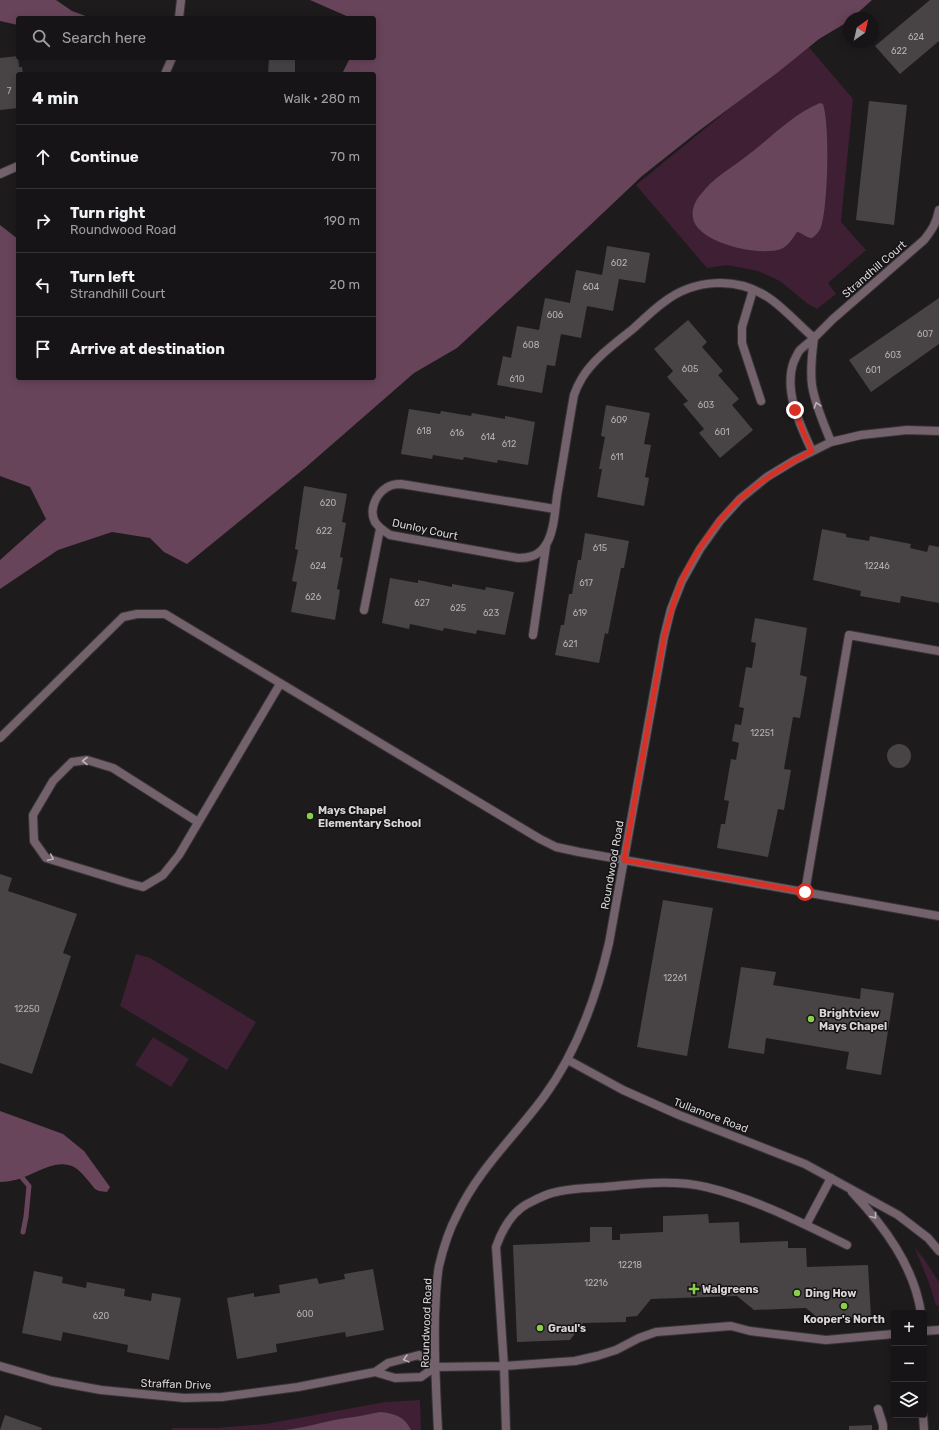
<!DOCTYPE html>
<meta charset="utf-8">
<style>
body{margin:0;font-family:Rubik,sans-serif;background:#232123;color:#f1f3f6}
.controls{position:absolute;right:12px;bottom:12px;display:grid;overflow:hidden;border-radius:4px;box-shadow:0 2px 10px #0003}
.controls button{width:36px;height:36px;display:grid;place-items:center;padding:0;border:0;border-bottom:1px solid #353335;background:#161416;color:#f1f3f6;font:20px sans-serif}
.compass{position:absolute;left:843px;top:12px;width:36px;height:36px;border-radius:50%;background:#161416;box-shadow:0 2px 10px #0003;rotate:34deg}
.stop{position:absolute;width:12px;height:12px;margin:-9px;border:3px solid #d93025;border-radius:50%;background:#fff}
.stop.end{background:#d93025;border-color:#fff;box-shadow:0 1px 4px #0008}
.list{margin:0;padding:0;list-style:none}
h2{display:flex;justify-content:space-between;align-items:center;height:52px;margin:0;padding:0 16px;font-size:17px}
h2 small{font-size:13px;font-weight:400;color:#9e9ea1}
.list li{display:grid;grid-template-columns:26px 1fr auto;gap:12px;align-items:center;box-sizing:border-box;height:64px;padding:0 16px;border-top:1px solid #353335}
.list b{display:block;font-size:15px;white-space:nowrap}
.list p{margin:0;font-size:13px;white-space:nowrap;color:#9e9ea1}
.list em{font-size:13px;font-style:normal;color:#9e9ea1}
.icon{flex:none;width:22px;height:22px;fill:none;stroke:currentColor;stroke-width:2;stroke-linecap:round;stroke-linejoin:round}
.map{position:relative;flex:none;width:939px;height:1430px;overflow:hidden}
.search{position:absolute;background:#161416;box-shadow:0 2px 10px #0003;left:16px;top:16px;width:360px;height:44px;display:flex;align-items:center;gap:10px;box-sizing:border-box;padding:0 14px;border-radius:4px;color:#9e9ea1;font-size:15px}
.panel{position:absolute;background:#161416;box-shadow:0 2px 10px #0003;left:16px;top:72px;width:360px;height:308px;border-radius:4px}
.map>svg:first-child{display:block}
.green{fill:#3f1f33}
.forest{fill:#68445a}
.water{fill:#68455a}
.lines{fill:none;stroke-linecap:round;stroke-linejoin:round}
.stream{stroke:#68455a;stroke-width:5}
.building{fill:#484446}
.lane-casing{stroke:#383537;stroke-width:10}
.street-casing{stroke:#383537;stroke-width:10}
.lane{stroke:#73626c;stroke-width:8}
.street{stroke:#73626c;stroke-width:8}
.oneway{stroke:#b9b2b6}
.route{stroke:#d93025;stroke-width:5}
.poi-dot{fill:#89cf48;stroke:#151214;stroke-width:1.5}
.labels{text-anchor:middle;stroke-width:3;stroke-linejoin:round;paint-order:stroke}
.number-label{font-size:9px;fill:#b3b1b2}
.street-label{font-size:11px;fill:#d7d5d6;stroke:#151214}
.poi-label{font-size:11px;font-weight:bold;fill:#d7d5d6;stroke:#151214;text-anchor:start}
</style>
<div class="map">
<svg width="939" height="1430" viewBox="0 0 939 1430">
<rect width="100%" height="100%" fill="#1e1b1d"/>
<path class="green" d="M 807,45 L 853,99 L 841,222 L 866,250 L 828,283 L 836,294 L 817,309 L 808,304 L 780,281 L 758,271 L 727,265 L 707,268 L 636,185 Z
M 136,954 L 150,958 L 256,1022 L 227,1070 L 120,1006 Z
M 153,1037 L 189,1059 L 171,1087 L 135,1065 Z
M 915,1248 L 924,1259 L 939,1282 L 939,1306 L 936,1305 L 929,1283 Z
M 420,1400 L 421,1430 L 172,1430 L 172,1428 L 216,1428 L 266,1424 L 385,1402 Z"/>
<path class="forest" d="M 0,0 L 56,0 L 72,11 L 91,18 L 18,18 L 18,25 L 0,21 Z
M 310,0 L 872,0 L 852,18 L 849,18 L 849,21 L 819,39 L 777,73 L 700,130 L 642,176 L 586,229 L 457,348 L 414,373 L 305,468 L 187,564 L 164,552 L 150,538 L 112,532 L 58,550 L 0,589 L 0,560 L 46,519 L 30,487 L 0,476 L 0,225 L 18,239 L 18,378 L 374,378 L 374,74 L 342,74 L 350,58 L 374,58 L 374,18 L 351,18 Z"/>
<path class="water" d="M 820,103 L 823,104 C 830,125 828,206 821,227 C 819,232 816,235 812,238 C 806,238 803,233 797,232 C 793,238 788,246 781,249 C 760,257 697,243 693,218 C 691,209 696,199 702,193 C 713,178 730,169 744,158 C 770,139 791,115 820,103 Z
M 0,1111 L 63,1134 L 84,1151 L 110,1187 L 107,1192 L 99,1191 L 95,1189 C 89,1182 82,1172 74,1167 C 55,1157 33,1176 15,1180 C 10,1181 5,1182 0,1182 Z
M 380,1412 C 394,1413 405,1417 411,1430 L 285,1430 C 304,1428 322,1422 340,1419 C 354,1417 367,1415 380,1412 Z"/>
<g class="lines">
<path class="stream" d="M 19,1174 L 29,1186 L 26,1217 L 23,1232"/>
</g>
<path class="building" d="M 930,0 L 939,0 L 939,41 L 900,74 L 875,46 Z
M 18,56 L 19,67 L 22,67 L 23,74 L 18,74 L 18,108 L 0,110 L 0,58 Z
M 269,58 L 295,58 L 295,74 L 268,74 Z
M 869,101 L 907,105 L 894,225 L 856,220 Z
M 607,246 L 650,253 L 645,283 L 619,279 L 613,311 L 587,306 L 581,338 L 561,334 L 555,366 L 547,365 L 542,393 L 497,385 L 503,356 L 511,358 L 517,326 L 539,330 L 545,298 L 570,303 L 576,270 L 602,275 Z
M 939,298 L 939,344 L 871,392 L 849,360 Z
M 688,320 L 707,342 L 702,347 L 723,371 L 718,375 L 739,399 L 732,405 L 753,430 L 720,458 L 699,433 L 704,429 L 683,404 L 688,401 L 667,377 L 673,371 L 654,349 Z
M 606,405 L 650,413 L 644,444 L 651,445 L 645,477 L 649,478 L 644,506 L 597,497 L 602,469 L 599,469 L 605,437 L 601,436 Z
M 409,409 L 440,414 L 441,411 L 471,416 L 472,413 L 505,419 L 505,416 L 535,422 L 528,465 L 498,460 L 497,463 L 464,457 L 463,460 L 433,455 L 432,459 L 401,454 Z
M 304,486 L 347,494 L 342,522 L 346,523 L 340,557 L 343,558 L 337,589 L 340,590 L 335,620 L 291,612 L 297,582 L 292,581 L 298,550 L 295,549 Z
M 822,529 L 846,534 L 846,537 L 869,541 L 870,536 L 911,544 L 910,548 L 927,552 L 929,545 L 939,547 L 939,603 L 901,596 L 900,603 L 860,596 L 861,591 L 813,580 Z
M 585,533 L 629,541 L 624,568 L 621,568 L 608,634 L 605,633 L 599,663 L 555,655 L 561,625 L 564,625 L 569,594 L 572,594 L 578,560 L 581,560 Z
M 390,578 L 418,583 L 418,580 L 452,587 L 452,584 L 485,590 L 486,587 L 514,592 L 505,635 L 477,630 L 476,634 L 444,628 L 443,631 L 410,624 L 409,629 L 382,623 Z
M 755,618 L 807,628 L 800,675 L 807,677 L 800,718 L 793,717 L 784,769 L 791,770 L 784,810 L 778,809 L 768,857 L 717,848 L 721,824 L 725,824 L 729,801 L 724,800 L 731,759 L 736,760 L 739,743 L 732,741 L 735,724 L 741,725 L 744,708 L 739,707 L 746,667 L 752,668 L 756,643 L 751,642 Z
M887 756a12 12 0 1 1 24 0a12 12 0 1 1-24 0Z
M 0,874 L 12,878 L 8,891 L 77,914 L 63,953 L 71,956 L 32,1074 L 0,1063 Z
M 663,900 L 713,908 L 687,1056 L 637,1047 Z
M 741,967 L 776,972 L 773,985 L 860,999 L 861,988 L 894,993 L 881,1075 L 846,1069 L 849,1052 L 766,1038 L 764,1054 L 728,1048 Z
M 708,1214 L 709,1223 L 739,1222 L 740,1243 L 788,1241 L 788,1248 L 806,1248 L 807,1267 L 868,1265 L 871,1317 L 819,1319 L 806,1308 L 754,1310 L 737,1296 L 651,1299 L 637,1316 L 626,1317 L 626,1322 L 583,1323 L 570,1340 L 517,1342 L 513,1245 L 590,1242 L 590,1227 L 612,1227 L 612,1240 L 620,1240 L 620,1234 L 663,1232 L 663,1216 Z
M 373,1269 L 384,1330 L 346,1337 L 345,1332 L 276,1344 L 277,1352 L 237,1359 L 227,1298 L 254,1293 L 254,1297 L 280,1293 L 279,1285 L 317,1278 L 319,1284 L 345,1279 L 344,1274 Z
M 34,1271 L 63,1277 L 62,1283 L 86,1288 L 87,1282 L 125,1289 L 124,1296 L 151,1301 L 152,1293 L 181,1298 L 169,1360 L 127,1352 L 128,1345 L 63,1332 L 61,1341 L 22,1333 Z
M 5,1415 L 42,1428 L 41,1430 L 0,1430 Z
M 872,1425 L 872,1430 L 849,1430 L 849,1426 Z"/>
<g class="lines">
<defs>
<path id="lane" d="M 0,174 L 18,166
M 753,290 L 742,327 L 742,343 L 761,401
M 364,610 L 380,529
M 533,635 L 546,546
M 0,738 L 123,617 L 137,614 L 165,614 L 540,839 L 556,847 L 579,852 L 939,916
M 198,822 L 113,768 L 87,760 L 72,762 L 53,781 L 33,815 L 34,841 L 46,858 L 128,883 L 143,887 L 163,875 L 179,855 L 280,684
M 805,892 L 849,635 L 939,651
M 806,1225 L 831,1178
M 924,1331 L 939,1330
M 435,1367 L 504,1366 L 575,1361 L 597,1356 L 616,1350 L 639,1338 L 656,1332 L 731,1326 L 750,1331 L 826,1340 L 894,1334
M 878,1409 L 883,1425 L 883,1430
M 506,1430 L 504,1366 L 496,1247 C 502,1230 511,1213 527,1204 C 535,1200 544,1195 552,1193 C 569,1188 587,1188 604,1187 C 638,1184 672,1179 706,1187 C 756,1199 802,1223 847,1245"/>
<path id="street" d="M 179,18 L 181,0
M 165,74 L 172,58
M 812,451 C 800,425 783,390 794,361 C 796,358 797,353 800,350 C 804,346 810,342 814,338 C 812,353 810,370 812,385 C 815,405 824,424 831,442
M 555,509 L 401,484 C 396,484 390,485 386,488 C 375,495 369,511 375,522 C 379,528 384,531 390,535 L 518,558 C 529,558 538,556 545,546 C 554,534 555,510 557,496 C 563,462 568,428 574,395 C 576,389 579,383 582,378 C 594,358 616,343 634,328 C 644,319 653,310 664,302 C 694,279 737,276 769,298 C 784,308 800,326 814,338 L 833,319 L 924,240 C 932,230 937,222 939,210
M 568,1060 L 623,1090 L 679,1115 L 805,1164 L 898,1215 L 928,1238 L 939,1251
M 852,1192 C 884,1226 914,1266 921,1313
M 0,1366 L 52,1381 L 101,1390 L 184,1398 L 222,1397 L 298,1387 L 375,1372 L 388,1363 L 419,1355 L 435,1367 L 421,1377 L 395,1378 L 375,1372
M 923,1415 L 924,1430
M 438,1430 C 436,1392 434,1353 435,1315 C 436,1299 436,1282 439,1266 C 443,1249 449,1230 457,1215 C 478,1170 514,1137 543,1098 C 577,1052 596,999 609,943 L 664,637 L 671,609 L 682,581 L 700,549 L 720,521 L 740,499 L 767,477 L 795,460 L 831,442 L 861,435 L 907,430 L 939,431"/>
</defs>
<use href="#lane" class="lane-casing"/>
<use href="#street" class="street-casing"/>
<use href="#lane" class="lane"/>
<use href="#street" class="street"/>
</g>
<defs><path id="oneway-chevron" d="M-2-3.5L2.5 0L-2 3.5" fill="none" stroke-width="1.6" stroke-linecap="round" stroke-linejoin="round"/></defs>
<g class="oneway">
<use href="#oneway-chevron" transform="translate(817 405) rotate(-108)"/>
<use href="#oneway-chevron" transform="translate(85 761) rotate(180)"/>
<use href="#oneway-chevron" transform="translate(51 858) rotate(25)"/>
<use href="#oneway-chevron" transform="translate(874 1216) rotate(53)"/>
<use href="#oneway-chevron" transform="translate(406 1359) rotate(165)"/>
</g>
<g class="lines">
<path class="route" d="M 795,410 L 804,434 L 812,451 C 787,464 763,479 741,498 C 719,517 693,555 681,582 C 674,600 669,618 664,637 L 624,860 L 805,892"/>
</g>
<g class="poi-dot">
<circle cx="310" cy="816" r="4"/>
<circle cx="811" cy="1019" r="4"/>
<path d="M692 1283h4v4h4v4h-4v4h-4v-4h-4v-4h4z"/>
<circle cx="797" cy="1293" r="4"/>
<circle cx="844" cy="1306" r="4"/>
<circle cx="540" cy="1328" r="4"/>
</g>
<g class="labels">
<g class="number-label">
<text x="916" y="40">624</text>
<text x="899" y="54">622</text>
<text x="9" y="94">7</text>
<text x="619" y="266">602</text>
<text x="591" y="290">604</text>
<text x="555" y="318">606</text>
<text x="925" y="337">607</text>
<text x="531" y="348">608</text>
<text x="893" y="358">603</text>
<text x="690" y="372">605</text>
<text x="873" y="373">601</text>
<text x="517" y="382">610</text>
<text x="706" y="408">603</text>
<text x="619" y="423">609</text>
<text x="424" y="434">618</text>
<text x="722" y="435">601</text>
<text x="457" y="436">616</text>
<text x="488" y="440">614</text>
<text x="509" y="447">612</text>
<text x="617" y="460">611</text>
<text x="328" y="506">620</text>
<text x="324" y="534">622</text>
<text x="600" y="551">615</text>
<text x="318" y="569">624</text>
<text x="877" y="569">12246</text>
<text x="586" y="586">617</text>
<text x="313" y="600">626</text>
<text x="422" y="606">627</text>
<text x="458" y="611">625</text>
<text x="491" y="616">623</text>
<text x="580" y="616">619</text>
<text x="570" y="647">621</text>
<text x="762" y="736">12251</text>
<text x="675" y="981">12261</text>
<text x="27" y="1012">12250</text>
<text x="630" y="1268">12218</text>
<text x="596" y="1286">12216</text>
<text x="305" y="1317">600</text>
<text x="101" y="1319">620</text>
</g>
<g class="street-label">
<text transform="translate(874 269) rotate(-41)" y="4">Strandhill Court</text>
<text transform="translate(425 529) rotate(12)" y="4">Dunloy Court</text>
<text transform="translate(612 865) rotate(-80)" y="4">Roundwood Road</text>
<text transform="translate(711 1115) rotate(21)" y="4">Tullamore Road</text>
<text transform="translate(426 1323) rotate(-88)" y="4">Roundwood Road</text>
<text transform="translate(176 1384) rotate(2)" y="4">Straffan Drive</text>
</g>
<g class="poi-label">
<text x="318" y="814">Mays Chapel<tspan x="318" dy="13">Elementary School</tspan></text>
<text x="819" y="1017">Brightview<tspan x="819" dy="13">Mays Chapel</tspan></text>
<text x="702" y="1293">Walgreens</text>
<text x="805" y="1297">Ding How</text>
<text x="844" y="1323" text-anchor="middle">Kooper's North</text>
<text x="548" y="1332">Graul's</text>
</g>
</g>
</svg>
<div class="controls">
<button>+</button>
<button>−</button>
<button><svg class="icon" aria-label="layers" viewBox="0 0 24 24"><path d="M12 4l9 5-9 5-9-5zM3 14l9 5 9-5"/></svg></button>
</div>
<svg class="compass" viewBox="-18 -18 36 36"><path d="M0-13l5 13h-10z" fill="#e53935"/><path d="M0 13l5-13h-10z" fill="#9e9ea1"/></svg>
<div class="stop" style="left:805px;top:892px"></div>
<div class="stop end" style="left:795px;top:410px"></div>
<div class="search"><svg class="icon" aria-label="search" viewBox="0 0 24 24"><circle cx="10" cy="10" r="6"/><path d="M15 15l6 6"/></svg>Search here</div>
<section class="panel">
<h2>4 min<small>Walk · 280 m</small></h2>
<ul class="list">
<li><svg class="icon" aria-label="ahead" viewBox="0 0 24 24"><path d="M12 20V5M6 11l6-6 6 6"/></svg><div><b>Continue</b></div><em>70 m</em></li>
<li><svg class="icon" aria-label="right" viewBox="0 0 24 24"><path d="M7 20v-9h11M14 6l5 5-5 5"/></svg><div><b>Turn right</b><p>Roundwood Road</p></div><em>190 m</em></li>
<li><svg class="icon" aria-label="left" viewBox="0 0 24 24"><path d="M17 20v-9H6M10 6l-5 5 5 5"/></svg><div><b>Turn left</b><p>Strandhill Court</p></div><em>20 m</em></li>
<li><svg class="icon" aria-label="arrive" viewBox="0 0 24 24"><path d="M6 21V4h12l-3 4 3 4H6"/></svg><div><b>Arrive at destination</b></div></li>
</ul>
</section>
</div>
